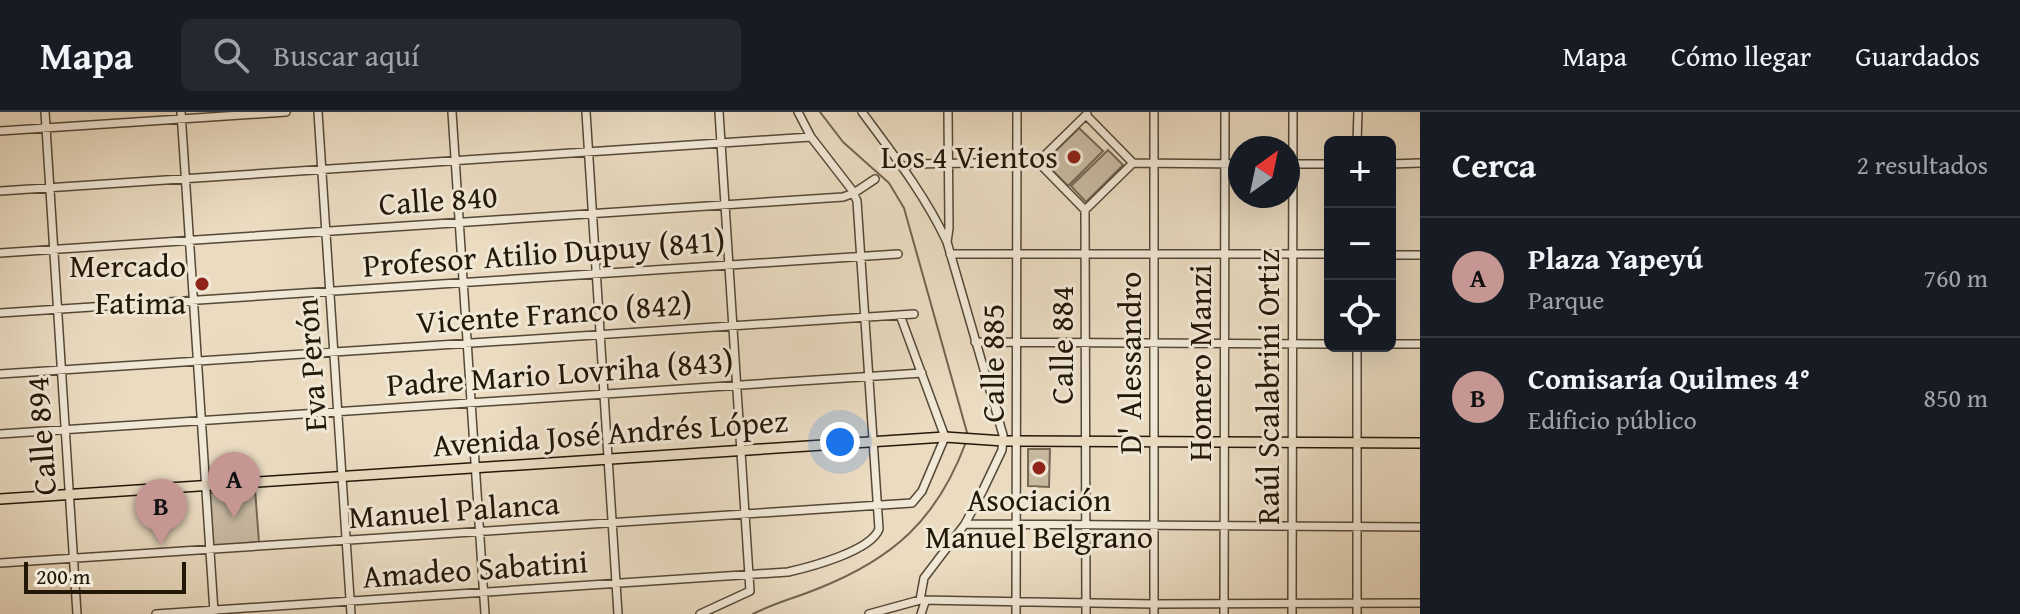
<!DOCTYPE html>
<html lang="es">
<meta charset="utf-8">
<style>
body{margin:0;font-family:"Gentium Book Plus",serif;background:#242831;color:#f1f3f6}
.controls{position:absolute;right:24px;top:24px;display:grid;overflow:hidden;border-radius:12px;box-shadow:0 8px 32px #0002}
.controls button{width:72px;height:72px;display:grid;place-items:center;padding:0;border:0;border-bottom:2px solid #363941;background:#171b24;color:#f1f3f6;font:40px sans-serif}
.compass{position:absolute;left:1228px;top:24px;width:72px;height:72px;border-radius:50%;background:#171b24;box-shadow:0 8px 32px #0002;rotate:33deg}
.scale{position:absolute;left:24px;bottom:20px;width:162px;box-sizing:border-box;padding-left:8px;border:4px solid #231708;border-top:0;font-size:22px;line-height:28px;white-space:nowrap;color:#231708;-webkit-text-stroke:6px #f1e8d7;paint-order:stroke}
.you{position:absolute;left:840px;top:330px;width:28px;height:28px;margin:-20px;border:6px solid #fff;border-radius:50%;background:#1a73e8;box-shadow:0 0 0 12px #1a73e833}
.badge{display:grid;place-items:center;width:52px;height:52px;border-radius:50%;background:#c59692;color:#111;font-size:26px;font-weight:700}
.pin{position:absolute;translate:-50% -66px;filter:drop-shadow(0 2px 4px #0008)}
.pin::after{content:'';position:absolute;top:42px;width:28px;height:24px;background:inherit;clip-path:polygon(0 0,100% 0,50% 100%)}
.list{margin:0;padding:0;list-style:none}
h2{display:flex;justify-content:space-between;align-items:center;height:104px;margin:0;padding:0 32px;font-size:34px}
h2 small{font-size:26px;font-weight:400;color:#9ea1a6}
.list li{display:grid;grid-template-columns:52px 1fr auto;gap:24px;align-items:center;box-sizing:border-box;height:120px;padding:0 32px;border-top:2px solid #363941}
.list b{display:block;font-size:30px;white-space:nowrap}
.list p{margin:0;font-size:26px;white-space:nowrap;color:#9ea1a6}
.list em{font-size:26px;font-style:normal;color:#9ea1a6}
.icon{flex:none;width:44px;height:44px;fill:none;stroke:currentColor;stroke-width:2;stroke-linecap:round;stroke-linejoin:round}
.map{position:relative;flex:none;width:1420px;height:502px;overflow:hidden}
header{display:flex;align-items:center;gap:48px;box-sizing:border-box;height:112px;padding:0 40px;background:#171b24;border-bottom:2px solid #363941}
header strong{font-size:38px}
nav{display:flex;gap:44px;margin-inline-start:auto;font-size:28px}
.search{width:560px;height:72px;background:#242831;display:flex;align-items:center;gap:20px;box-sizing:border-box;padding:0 28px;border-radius:12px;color:#9ea1a6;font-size:30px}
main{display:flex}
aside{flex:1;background:#171b24}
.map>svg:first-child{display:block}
.green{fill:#c8baa2;stroke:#766855;stroke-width:2}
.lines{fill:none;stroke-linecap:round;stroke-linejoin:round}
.stream{stroke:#726451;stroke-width:2}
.minor-casing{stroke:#554836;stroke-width:10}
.major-casing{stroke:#231708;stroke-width:12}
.minor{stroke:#f1e8d7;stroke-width:7}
.major{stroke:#eadbc1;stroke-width:9}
.poi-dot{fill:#8f2418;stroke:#f1e8d7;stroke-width:3}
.labels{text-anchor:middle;stroke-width:6;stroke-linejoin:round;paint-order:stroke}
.poi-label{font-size:32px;fill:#231708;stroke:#f1e8d7;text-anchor:end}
.street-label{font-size:32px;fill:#231708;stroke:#f1e8d7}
</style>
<header>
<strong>Mapa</strong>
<div class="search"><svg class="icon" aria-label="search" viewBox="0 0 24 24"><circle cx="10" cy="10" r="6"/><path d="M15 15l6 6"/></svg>Buscar aquí</div>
<nav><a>Mapa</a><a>Cómo llegar</a><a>Guardados</a></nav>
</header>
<main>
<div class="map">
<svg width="1420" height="502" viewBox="0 0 1420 502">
<rect width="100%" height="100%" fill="#eadbc1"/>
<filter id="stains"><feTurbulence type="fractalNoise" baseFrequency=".0025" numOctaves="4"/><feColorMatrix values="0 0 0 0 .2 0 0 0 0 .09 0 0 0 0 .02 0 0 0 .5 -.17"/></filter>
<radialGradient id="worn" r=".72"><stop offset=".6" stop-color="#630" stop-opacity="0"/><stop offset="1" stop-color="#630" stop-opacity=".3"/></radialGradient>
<path class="green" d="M 1079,16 L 1103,39 L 1068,74 L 1044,50 Z
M 1108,38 L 1123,53 L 1086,90 L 1071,74 Z
M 1028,337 L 1050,337 L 1049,375 L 1028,374 Z
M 255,377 L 259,430 L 213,434 L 209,381 Z"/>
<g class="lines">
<path class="stream" d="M 820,0 L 843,30 L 889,71 L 904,96 L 968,324
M 753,502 C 774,491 795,486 817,477 C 893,447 937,408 966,330"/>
<defs>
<path id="minor" d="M 45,0 L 77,502
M 181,0 L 214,500
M 318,0 L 351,502
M 452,0 L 485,502
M 586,0 L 618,502
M 862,0 C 893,42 925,83 947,130 L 1003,323 L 1002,338 L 983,378 L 965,412 L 924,466 L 920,488
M 1154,0 L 1154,502
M 0,19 L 286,0
M 1357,30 L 1358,0
M 1133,51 L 1240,52
M 1288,52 L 1330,52
M 1390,52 L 1420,51
M 903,55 L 911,52 L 1038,50
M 0,79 L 811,25
M 1085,98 L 1038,50 L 1087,2
M 947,130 L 949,116 L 948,0
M 0,141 L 843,85 L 854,81 L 875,67
M 950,142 L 1330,142
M 1390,143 L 1420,143
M 0,201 L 898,142
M 975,230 L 1330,232
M 1390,232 L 1420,232
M 1357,234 L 1357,502
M 0,262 L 914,202
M 0,322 L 922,261
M 965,412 L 1420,415
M 0,451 L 912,391 L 922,379 L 945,325 L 900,203
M 156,502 L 788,460 C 810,455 871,439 879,417 L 857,89 L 852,78 L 811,25 L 798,0
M 700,502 L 750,479 L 719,0
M 869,502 L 920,488 L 1154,492 L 1420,491
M 921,502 L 925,490
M 1016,502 L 1017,0
M 1086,502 L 1085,98 L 1133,51 L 1087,4
M 1224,502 L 1225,0
M 1292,502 L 1293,0"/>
<path id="major" d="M 0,387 L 945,325 L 1004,329 L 1420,331"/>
</defs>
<use href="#minor" class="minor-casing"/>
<use href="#major" class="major-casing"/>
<use href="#minor" class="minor"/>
<use href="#major" class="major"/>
</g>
<g class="poi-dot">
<circle cx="1074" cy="45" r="8"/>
<circle cx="202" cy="172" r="8"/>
<circle cx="1039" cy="356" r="8"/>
</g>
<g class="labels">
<g class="poi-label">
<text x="1058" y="56">Los 4 Vientos</text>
<text x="186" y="165">Mercado<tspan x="186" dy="37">Fatima</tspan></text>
<text x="1039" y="399" text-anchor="middle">Asociación<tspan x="1039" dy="37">Manuel Belgrano</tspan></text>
</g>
<g class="street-label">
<text transform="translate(438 88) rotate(-4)" y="11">Calle 840</text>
<text transform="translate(544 141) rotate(-4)" y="11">Profesor Atilio Dupuy (841)</text>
<text transform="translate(554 201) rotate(-4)" y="11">Vicente Franco (842)</text>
<text transform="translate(1062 233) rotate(-90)" y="11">Calle 884</text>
<text transform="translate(993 251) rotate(-90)" y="11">Calle 885</text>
<text transform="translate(1130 251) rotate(-90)" y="11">D' Alessandro</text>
<text transform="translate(1200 251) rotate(-90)" y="11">Homero Manzi</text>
<text transform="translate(311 253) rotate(-94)" y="11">Eva Perón</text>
<text transform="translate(560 261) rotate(-4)" y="11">Padre Mario Lovriha (843)</text>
<text transform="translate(1268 275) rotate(-90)" y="11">Raúl Scalabrini Ortiz</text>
<text transform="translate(610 321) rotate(-4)" y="11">Avenida José Andrés López</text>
<text transform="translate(41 324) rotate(-94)" y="11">Calle 894</text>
<text transform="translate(454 398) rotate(-4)" y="11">Manuel Palanca</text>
<text transform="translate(475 457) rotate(-4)" y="11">Amadeo Sabatini</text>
</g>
</g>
<rect width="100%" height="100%" filter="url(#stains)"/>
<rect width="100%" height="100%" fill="url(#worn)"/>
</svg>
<div class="controls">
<button>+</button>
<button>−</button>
<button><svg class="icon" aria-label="locate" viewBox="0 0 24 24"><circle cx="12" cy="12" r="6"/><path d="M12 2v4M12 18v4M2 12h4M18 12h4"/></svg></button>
</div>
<svg class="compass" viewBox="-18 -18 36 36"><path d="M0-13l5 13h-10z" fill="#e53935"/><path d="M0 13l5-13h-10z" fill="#9ea1a6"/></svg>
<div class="scale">200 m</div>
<div class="you"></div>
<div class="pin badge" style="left:234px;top:406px">A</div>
<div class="pin badge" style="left:161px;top:433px">B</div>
</div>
<aside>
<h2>Cerca<small>2 resultados</small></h2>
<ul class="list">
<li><span class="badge">A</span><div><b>Plaza Yapeyú</b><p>Parque</p></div><em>760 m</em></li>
<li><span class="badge">B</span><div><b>Comisaría Quilmes 4°</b><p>Edificio público</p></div><em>850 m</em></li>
</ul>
</aside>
</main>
